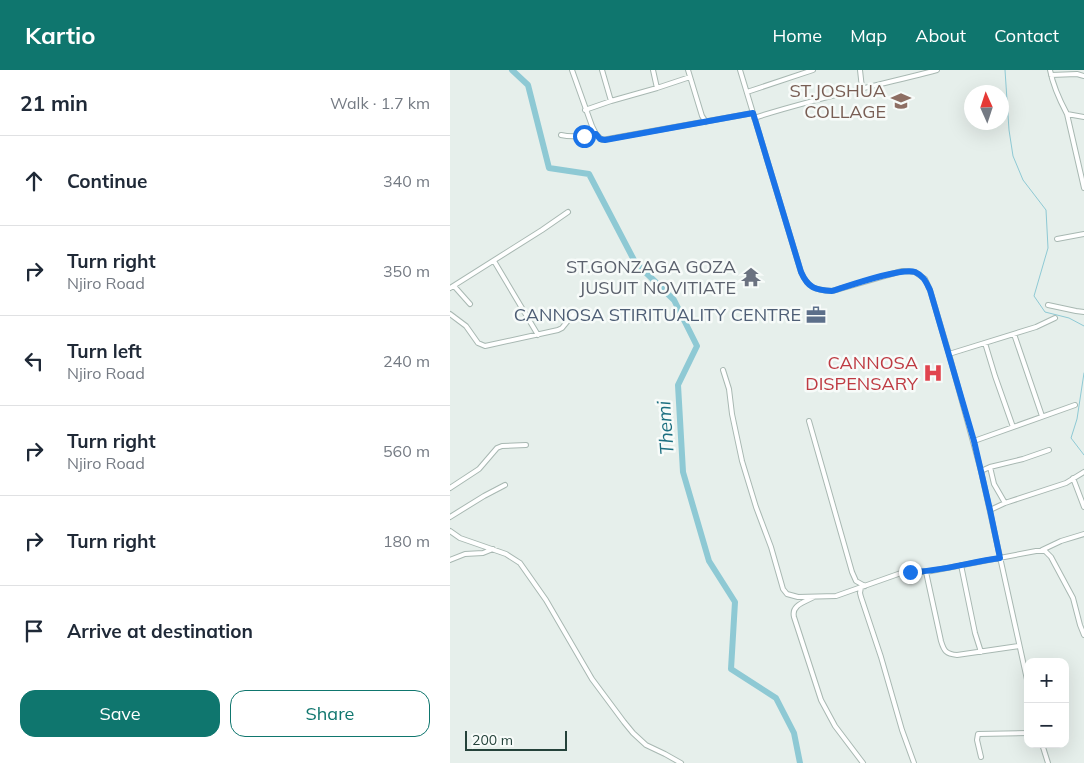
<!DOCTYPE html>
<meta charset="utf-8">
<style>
body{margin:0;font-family:Mulish,sans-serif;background:#f2f2f3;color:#1f2937}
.controls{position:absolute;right:15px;bottom:15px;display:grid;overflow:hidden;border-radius:10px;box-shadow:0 5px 20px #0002}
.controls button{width:45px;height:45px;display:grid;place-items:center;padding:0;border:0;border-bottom:1px solid #e0e1e3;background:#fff;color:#1f2937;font:25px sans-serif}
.compass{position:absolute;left:514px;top:15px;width:45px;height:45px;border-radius:50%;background:#fff;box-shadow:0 5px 20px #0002;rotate:357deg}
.scale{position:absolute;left:15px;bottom:12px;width:102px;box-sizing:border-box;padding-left:5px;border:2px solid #24423a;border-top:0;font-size:14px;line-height:18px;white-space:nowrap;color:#24423a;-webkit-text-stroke:4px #f7fbf9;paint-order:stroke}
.stop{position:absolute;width:15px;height:15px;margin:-11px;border:4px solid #1a73e8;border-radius:50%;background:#fff}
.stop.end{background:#1a73e8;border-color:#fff;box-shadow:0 1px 5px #0008}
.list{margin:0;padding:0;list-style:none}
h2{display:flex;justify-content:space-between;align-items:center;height:65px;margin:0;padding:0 20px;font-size:21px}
h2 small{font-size:16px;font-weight:400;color:#747a83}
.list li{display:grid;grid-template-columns:32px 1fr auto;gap:15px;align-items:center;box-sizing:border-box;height:90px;padding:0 20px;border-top:1px solid #e0e1e3}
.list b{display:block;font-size:19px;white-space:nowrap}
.list p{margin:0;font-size:16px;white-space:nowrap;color:#747a83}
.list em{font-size:16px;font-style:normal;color:#747a83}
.actions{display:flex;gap:10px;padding:15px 20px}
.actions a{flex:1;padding:11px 0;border:1px solid #0f766e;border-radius:15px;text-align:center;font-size:18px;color:#0f766e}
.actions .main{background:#0f766e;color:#fff}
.icon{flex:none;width:28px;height:28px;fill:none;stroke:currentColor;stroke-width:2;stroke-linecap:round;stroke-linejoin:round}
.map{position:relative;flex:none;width:634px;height:693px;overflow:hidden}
header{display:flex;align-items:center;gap:30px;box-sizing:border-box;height:70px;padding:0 25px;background:#0f766e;color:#fff}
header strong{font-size:24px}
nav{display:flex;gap:28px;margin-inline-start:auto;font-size:18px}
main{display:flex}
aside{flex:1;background:#fff}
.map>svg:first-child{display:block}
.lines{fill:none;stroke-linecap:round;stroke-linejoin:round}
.stream{stroke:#8ec9d4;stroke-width:1}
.river{stroke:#8ec9d4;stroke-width:6}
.minor-casing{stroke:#a8b8b2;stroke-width:6}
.minor{stroke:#fff;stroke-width:4}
.route{stroke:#1a73e8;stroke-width:6}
.labels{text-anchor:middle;stroke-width:5;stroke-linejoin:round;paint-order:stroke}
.education-label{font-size:18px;fill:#785e54;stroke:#f7fbf9;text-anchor:end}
.worship-label{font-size:18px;fill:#5b616d;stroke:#f7fbf9;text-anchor:end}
.service-label{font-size:18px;fill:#4e5e75;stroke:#f7fbf9;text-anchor:end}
.health-label{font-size:18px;fill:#be3a42;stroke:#f7fbf9;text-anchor:end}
.water-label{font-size:19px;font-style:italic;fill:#1c6f80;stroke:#f7fbf9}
</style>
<header>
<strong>Kartio</strong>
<nav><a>Home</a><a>Map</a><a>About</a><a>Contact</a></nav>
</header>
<main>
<aside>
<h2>21 min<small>Walk · 1.7 km</small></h2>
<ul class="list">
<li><svg class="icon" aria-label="ahead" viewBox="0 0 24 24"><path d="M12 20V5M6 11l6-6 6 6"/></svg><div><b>Continue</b></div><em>340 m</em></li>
<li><svg class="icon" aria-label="right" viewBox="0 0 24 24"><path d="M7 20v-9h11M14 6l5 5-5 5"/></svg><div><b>Turn right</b><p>Njiro Road</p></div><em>350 m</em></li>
<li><svg class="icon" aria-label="left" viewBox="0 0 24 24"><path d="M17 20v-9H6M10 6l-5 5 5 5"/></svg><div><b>Turn left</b><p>Njiro Road</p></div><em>240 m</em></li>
<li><svg class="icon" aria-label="right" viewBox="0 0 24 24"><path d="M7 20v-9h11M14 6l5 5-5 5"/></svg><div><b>Turn right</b><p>Njiro Road</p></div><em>560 m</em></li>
<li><svg class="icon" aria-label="right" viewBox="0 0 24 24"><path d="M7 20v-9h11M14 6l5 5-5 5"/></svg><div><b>Turn right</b></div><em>180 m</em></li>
<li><svg class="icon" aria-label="arrive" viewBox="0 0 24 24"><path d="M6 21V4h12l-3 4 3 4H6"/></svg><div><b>Arrive at destination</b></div></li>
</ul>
<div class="actions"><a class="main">Save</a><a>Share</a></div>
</aside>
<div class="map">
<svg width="634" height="693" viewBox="0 0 634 693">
<rect width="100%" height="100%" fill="#e6efeb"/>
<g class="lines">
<path class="stream" d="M 555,0 L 559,60 L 563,86 L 573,110 L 596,140 L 598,178 L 584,226 L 595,242 L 619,248 L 634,256
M 634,303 L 627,349 L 621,368 L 634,385"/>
<path class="river" d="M 62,0 L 78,15 L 99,98 L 139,104 L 185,192 L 224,230 L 247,276 L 228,315 L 233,402 L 259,491 L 285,532 L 281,599 L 326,628 L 344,663 L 350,693"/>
<defs>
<path id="minor" d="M 122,0 L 142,56 L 146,64 L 152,70 L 303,43
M 152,0 L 161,31
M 203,0 L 207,18
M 238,0 L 252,46 L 256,52
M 290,0 L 351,202 C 358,218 365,220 382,221 L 452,201 L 465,202 L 475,209 L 480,220 L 499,284 L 531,401 L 578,614
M 410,0 L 412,18
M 600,0 C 603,16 609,29 617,44 L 634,47
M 601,5 L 627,4 L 634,6
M 297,22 L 363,0
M 135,40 L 161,31 L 207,18 L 240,7
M 617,44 L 634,118
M 304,48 C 365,28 426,16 487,0
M 111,65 C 123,68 135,66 146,64
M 607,169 L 634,164
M 44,191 L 88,265
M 4,216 L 20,234
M 0,218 L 92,160 L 118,142
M 598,235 L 626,241 L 634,242
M 0,244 L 16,256 L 28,273 L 35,276 L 108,260 L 112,258 L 125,242
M 564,264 L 592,346
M 535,273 L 545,306 L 563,357
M 499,284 L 586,257 L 605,248
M 273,300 L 279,319 L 282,344 L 292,391 L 306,437 L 321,477 L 333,519 L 337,524 L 348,527 L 386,526 L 451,503 L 460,502 L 476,502 L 586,481 L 595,481 L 601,487 L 623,528 L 630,555 L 634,565
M 359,351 L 402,502 L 406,511 L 415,516
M 524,371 L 625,335
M 540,397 L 544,414 L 555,433
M 531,401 L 540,397 L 573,389 L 599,380
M 623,408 L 634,437
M 0,418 L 29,399 L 47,378 L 52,376 L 76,375
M 540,440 L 555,433 L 616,413 L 634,402
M 0,447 L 34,426 L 55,415
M 0,461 L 10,468 L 56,484 L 70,493 L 96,530 L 142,609 L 174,652 L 183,663 L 196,675 L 215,684 L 231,693
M 592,480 L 611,471 L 634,464
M 0,490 L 15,484 L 33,483 L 43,479
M 511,495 L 525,563 L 531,582
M 476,502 L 491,571 C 494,581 496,584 507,585 L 569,576
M 411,517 L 410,523 L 411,527 L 431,587 L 452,660 L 464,693
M 364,527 C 355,532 341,535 344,547 L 371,630 L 385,656 L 413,693
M 592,674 L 598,693
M 531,687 L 527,670 L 528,664 L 578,663"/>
</defs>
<use href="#minor" class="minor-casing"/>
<use href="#minor" class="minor"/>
</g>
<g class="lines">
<path class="route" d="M 134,66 L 146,64 L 150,69 L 155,70 L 303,43 L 351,202 C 358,218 365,220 382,221 C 398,216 452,197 465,202 C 474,206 476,212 480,220 L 524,371 L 540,440 L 550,488 C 520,492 490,502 460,502"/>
</g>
<defs>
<symbol id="university-bare" viewBox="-9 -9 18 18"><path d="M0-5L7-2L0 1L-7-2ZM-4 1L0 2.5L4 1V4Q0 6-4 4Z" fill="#8d6e63" stroke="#f7fbf9" stroke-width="2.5" paint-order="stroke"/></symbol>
<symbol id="temple-bare" viewBox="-9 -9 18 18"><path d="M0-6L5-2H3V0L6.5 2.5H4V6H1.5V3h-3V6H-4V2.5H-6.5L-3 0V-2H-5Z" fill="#6b7280" stroke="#f7fbf9" stroke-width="2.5" paint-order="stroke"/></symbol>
<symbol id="office-bare" viewBox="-9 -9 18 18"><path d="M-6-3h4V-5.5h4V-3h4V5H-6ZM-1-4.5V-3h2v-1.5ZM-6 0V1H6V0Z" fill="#5c6f8a" stroke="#f7fbf9" stroke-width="2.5" paint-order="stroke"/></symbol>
<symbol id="hospital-bare" viewBox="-9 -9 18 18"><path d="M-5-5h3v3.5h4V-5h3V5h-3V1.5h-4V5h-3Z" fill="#e0444e" stroke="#f7fbf9" stroke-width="2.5" paint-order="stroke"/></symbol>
</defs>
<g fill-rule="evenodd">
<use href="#university-bare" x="437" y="17" width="28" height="28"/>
<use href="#temple-bare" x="287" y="193" width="28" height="28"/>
<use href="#office-bare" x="352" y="231" width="28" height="28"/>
<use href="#hospital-bare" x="469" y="289" width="28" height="28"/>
</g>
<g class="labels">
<g class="education-label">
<text x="436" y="27">ST.JOSHUA<tspan x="436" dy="21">COLLAGE</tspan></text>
</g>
<g class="worship-label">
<text x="286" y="203">ST.GONZAGA GOZA<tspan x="286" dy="21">JUSUIT NOVITIATE</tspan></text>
</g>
<g class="service-label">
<text x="351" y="251">CANNOSA STIRITUALITY CENTRE</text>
</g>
<g class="health-label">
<text x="468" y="299">CANNOSA<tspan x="468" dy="21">DISPENSARY</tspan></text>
</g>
<g class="water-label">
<text transform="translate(215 358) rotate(-94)" y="7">Themi</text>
</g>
</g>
</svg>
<div class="controls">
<button>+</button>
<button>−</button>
</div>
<svg class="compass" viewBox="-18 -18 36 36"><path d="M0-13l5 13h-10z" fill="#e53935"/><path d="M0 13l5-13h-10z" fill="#747a83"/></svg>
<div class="scale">200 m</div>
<div class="stop" style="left:134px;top:66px"></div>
<div class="stop end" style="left:460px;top:502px"></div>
</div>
</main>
